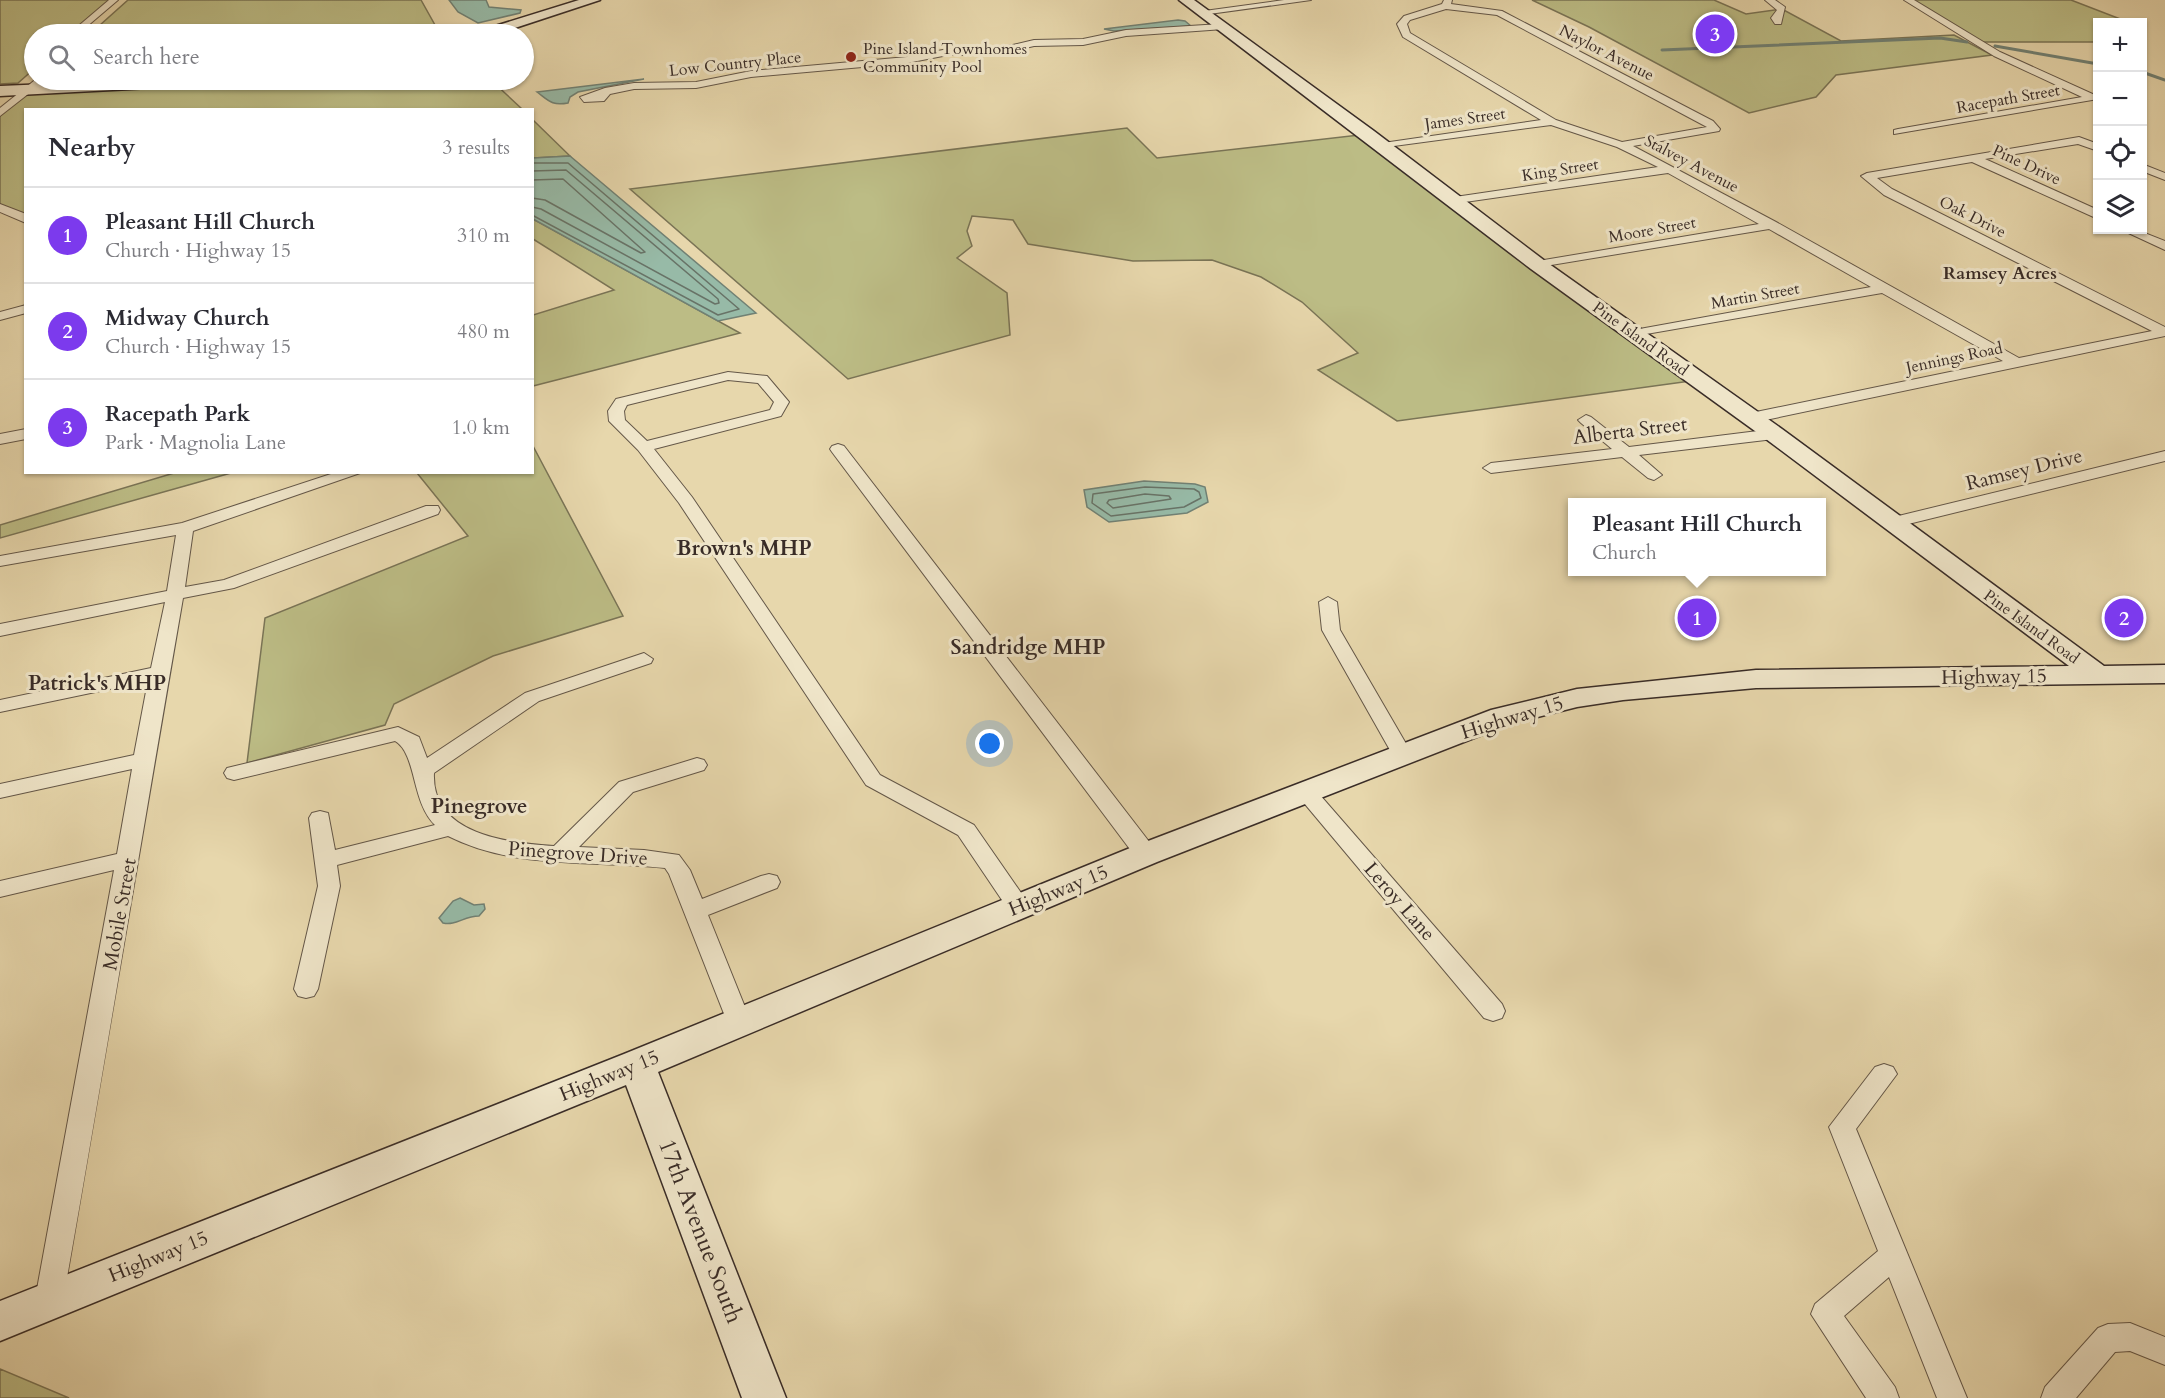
<!DOCTYPE html>
<meta charset="utf-8">
<style>
body{margin:0;font-family:Cardo,serif;background:#f2f2f3;color:#2b2b33}
.controls{position:absolute;right:18px;top:18px;display:grid;overflow:hidden;border-radius:0px;box-shadow:0 2px 4px #0004}
.controls button{width:54px;height:54px;display:grid;place-items:center;padding:0;border:0;border-bottom:2px solid #e1e1e2;background:#fff;color:#2b2b33;font:30px sans-serif}
.you{position:absolute;left:990px;top:744px;width:21px;height:21px;margin:-15px;border:4px solid #fff;border-radius:50%;background:#1a73e8;box-shadow:0 0 0 9px #1a73e833}
.badge{display:grid;place-items:center;width:39px;height:39px;border-radius:50%;background:#7c3aed;color:#fff;font-size:20px;font-weight:700}
.pin{position:absolute;translate:-50% -50%;border:3px solid #fff;box-shadow:0 2px 6px #0006}
.popup{position:absolute;left:1568px;top:498px;width:258px;height:78px;box-sizing:border-box;display:grid;place-content:center;border-radius:0px;background:#fff;filter:drop-shadow(0 2px 4px #0005);font-size:20px;white-space:nowrap;color:#7c7c81}
.popup b{font-size:22px;color:#2b2b33}
.popup::after{content:'';position:absolute;left:50%;top:100%;margin-left:-12px;border:12px solid transparent;border-top-color:#fff}
.list{margin:0;padding:0;list-style:none}
h2{display:flex;justify-content:space-between;align-items:center;height:78px;margin:0;padding:0 24px;font-size:26px}
h2 small{font-size:20px;font-weight:400;color:#7c7c81}
.list li{display:grid;grid-template-columns:39px 1fr auto;gap:18px;align-items:center;box-sizing:border-box;height:96px;padding:0 24px;border-top:2px solid #e1e1e2}
.list b{display:block;font-size:22px;white-space:nowrap}
.list p{margin:0;font-size:20px;white-space:nowrap;color:#7c7c81}
.list em{font-size:20px;font-style:normal;color:#7c7c81}
.icon{flex:none;width:33px;height:33px;fill:none;stroke:currentColor;stroke-width:2;stroke-linecap:round;stroke-linejoin:round}
.map{position:relative;flex:none;width:2165px;height:1398px;overflow:hidden}
.search{position:absolute;background:#fff;box-shadow:0 2px 4px #0004;left:24px;top:24px;width:510px;height:66px;display:flex;align-items:center;gap:15px;box-sizing:border-box;padding:0 21px;border-radius:33px;color:#7c7c81;font-size:22px}
.panel{position:absolute;background:#fff;box-shadow:0 2px 4px #0004;left:24px;top:108px;width:510px;height:366px;border-radius:0px}
.map>svg:first-child{display:block}
.green{fill:#bcbc85;stroke:#7a7456;stroke-width:1.5}
.water{fill:#97baa7;stroke:#718174;stroke-width:1.5}
.lines{fill:none;stroke-linecap:round;stroke-linejoin:round}
.shore{stroke:#687367;stroke-width:1.5}
.stream{stroke:#718174;stroke-width:3}
.street-casing{stroke:#645748;stroke-width:2}
.secondary-casing{stroke:#392c27;stroke-width:3}
.street{fill:#efe5c9;fill-rule:evenodd}
.secondary{fill:#efe5c9;fill-rule:evenodd}
.poi-dot{fill:#8f2418;stroke:#efe5c9;stroke-width:2}
.labels{text-anchor:middle;stroke-width:6;stroke-linejoin:round;paint-order:stroke}
.far-poi-label{font-size:16px;fill:#392c27;stroke:#efe5c9;text-anchor:start}
.far-street-label{font-size:16px;fill:#392c27;stroke:#efe5c9}
.far-neighbourhood-label{font-size:18px;font-weight:bold;fill:#392c27;stroke:#efe5c9}
.street-label{font-size:20px;fill:#392c27;stroke:#efe5c9}
.neighbourhood-label{font-size:21px;font-weight:bold;fill:#392c27;stroke:#efe5c9}
.near-street-label{font-size:24px;fill:#392c27;stroke:#efe5c9}
</style>
<div class="map">
<svg width="2165" height="1398" viewBox="0 0 2165 1398">
<rect width="100%" height="100%" fill="#e7d7ac"/>
<filter id="stains"><feTurbulence type="fractalNoise" baseFrequency=".00333" numOctaves="4"/><feColorMatrix values="0 0 0 0 .2 0 0 0 0 .09 0 0 0 0 .02 0 0 0 .5 -.17"/></filter>
<radialGradient id="worn" r=".72"><stop offset=".6" stop-color="#630" stop-opacity="0"/><stop offset="1" stop-color="#630" stop-opacity=".3"/></radialGradient>
<path class="green" d="M 0,0 L 114,0 L 74,34 L 34,34 L 34,69 L 18,83 L 0,84 Z
M 128,0 L 421,0 L 440,34 L 90,34 Z
M 1532,0 L 1714,0 L 1746,14 L 1782,9 L 1841,41 L 1954,35 L 1992,55 L 1836,75 L 1816,97 L 1749,113 L 1589,27 Z
M 1908,0 L 2071,0 L 2128,22 L 2098,22 L 2097,42 L 1981,42 Z
M 266,80 L 491,80 L 522,109 L 26,110 L 25,219 L 0,208 L 0,113 L 25,93 Z
M 533,120 L 570,156 L 533,158 Z
M 1127,128 L 1157,158 L 1368,134 L 1698,380 L 1397,421 L 1318,370 L 1358,353 L 1302,302 L 1261,277 L 1212,260 L 1133,261 L 1028,244 L 1013,220 L 972,216 L 967,231 L 972,246 L 957,258 L 1007,293 L 1010,335 L 848,379 L 630,189 Z
M 533,219 L 740,333 L 533,386 L 533,315 L 614,290 L 533,239 Z
M 533,446 L 623,616 L 493,656 L 394,704 L 385,725 L 247,763 L 265,618 L 468,536 L 417,473 L 532,472 Z
M 174,473 L 231,473 L 0,538 L 0,525 Z
M 0,1369 L 69,1398 L 0,1398 Z"/>
<path class="water" d="M 449,0 L 486,0 L 489,7 L 521,10 L 520,13 L 478,23 L 458,12 Z
M 1178,20 L 1185,21 L 1191,26 L 1114,31 L 1104,29 Z
M 644,79 L 578,92 L 570,97 L 568,103 C 552,106 549,101 537,92 Z
M 570,156 L 756,313 L 718,321 L 533,219 L 533,158 Z
M 1144,481 L 1195,484 L 1205,487 L 1208,502 L 1187,513 L 1109,522 L 1087,507 L 1084,490 Z
M 460,898 L 474,905 L 484,904 L 485,909 L 479,916 C 464,916 456,926 443,923 L 439,918 L 453,901 Z"/>
<g class="lines">
<path class="shore" d="M 532,163 L 568,163 L 739,309 L 718,315 L 532,215
M 532,171 L 566,170 L 718,299 L 719,303 L 715,304 L 541,209 L 532,207
M 532,180 L 563,179 L 645,252 L 641,253 L 545,200 L 532,198
M 1145,487 L 1194,489 L 1199,492 L 1201,498 L 1184,507 L 1111,516 L 1092,503 L 1093,494 Z
M 1145,494 L 1169,496 L 1171,499 L 1113,508 L 1107,503 L 1109,500 Z"/>
<path class="stream" d="M 1995,46 L 2098,64
M 1662,50 L 1940,38 L 1967,42
M 2142,72 L 2165,80"/>
<defs>
<path id="street" d="M 109,0 L 118,0 L 78,34 L 69,34 Z
M 1284,0 L 1311,0 L 1202,15 L 1197,12 Z
M 1444,0 L 1452,0 L 1451,4 L 1502,11 L 1713,121 L 1720,129 L 1719,131 L 1633,146 L 1776,222 L 2019,358 L 2152,331 L 1884,195 L 1861,176 L 1867,173 L 2079,137 L 2098,144 L 2098,151 L 2078,144 L 1985,159 L 2098,210 L 2098,219 L 1972,162 L 1877,178 L 1892,189 L 2165,327 L 2165,336 L 1751,423 L 1746,421 L 1743,418 L 1746,415 L 1751,413 L 2003,361 L 1882,293 L 1629,337 L 1629,331 L 1634,330 L 1871,287 L 1769,229 L 1533,268 L 1532,265 L 1538,261 L 1759,224 L 1668,173 L 1451,204 L 1451,198 L 1455,197 L 1658,167 L 1617,147 L 1551,125 L 1379,148 L 1377,146 L 1383,143 L 1541,120 L 1403,37 L 1397,24 L 1404,16 L 1442,4 ZM 1446,9 L 1497,15 L 1707,127 L 1622,142 L 1556,120 L 1410,33 L 1407,24 L 1410,20 Z
M 1765,0 L 1775,0 L 1785,7 L 1781,24 L 1775,24 L 1771,18 L 1777,10 Z
M 1904,0 L 1914,0 L 2000,52 L 2097,96 L 2098,99 L 1894,134 L 1894,130 L 1898,129 L 2082,97 L 1994,56 Z
M 1221,24 L 1226,27 L 1224,29 L 1126,36 L 1083,45 L 1034,46 L 995,55 L 948,55 L 907,63 L 751,77 L 696,88 L 634,89 L 610,94 L 604,101 L 584,102 L 580,97 L 605,88 L 634,83 L 696,82 L 751,71 L 907,57 L 948,49 L 995,49 L 1034,40 L 1083,39 L 1126,30 Z
M 35,80 L 46,80 L 0,116 L 0,108 Z
M 2142,164 L 2165,173 L 2165,180 L 2142,171 Z
M 0,204 L 26,214 L 26,223 L 0,212 Z
M 2122,230 L 2137,230 L 2165,241 L 2165,250 Z
M 26,305 L 26,313 L 0,320 L 0,312 Z
M 728,372 L 767,376 L 789,402 L 781,416 L 654,449 L 692,497 L 880,775 L 974,825 L 1026,900 L 1029,906 L 1026,912 L 1018,914 L 1010,912 L 958,835 L 866,785 L 679,503 L 638,450 L 609,421 L 608,411 L 616,399 ZM 728,380 L 758,383 L 774,402 L 770,410 L 647,441 L 625,420 L 624,411 L 627,405 Z
M 1586,415 L 1591,417 L 1629,447 L 1774,429 L 1782,434 L 1774,439 L 1639,455 L 1662,475 L 1654,480 L 1648,478 L 1622,457 L 1491,473 L 1483,468 L 1491,463 L 1612,449 L 1581,423 L 1578,420 Z
M 26,429 L 26,439 L 0,444 L 0,434 Z
M 838,444 L 844,446 L 1154,848 L 1157,854 L 1154,860 L 1146,862 L 1138,860 L 832,452 L 830,449 L 832,446 Z
M 2165,451 L 2165,461 L 1892,528 L 1884,523 L 1886,519 Z
M 337,472 L 363,472 L 193,531 L 185,587 L 224,580 L 426,506 L 438,506 L 440,510 L 438,514 L 234,588 L 183,598 C 142,832 105,1065 63,1300 L 59,1310 L 49,1313 L 39,1310 L 35,1300 L 114,870 L 0,897 L 0,881 L 117,854 L 132,769 L 0,798 L 0,784 L 134,755 L 148,681 L 0,712 L 0,700 L 151,668 L 165,602 L 0,636 L 0,624 L 167,591 L 176,535 L 0,566 L 0,556 L 182,523 Z
M 1328,597 L 1337,602 L 1340,630 L 1412,754 L 1409,759 L 1395,759 L 1322,630 L 1319,602 Z
M 644,653 L 653,659 L 651,663 L 539,701 L 434,773 C 431,835 509,843 554,846 L 619,782 L 697,758 L 704,760 L 707,765 L 704,770 L 633,792 L 579,847 L 644,850 L 679,855 L 690,870 L 702,899 L 761,876 L 769,874 L 777,876 L 780,882 L 777,888 L 708,915 L 751,1022 L 748,1029 L 739,1032 L 730,1029 L 669,874 L 665,868 C 592,860 515,870 448,836 L 337,865 L 340,886 L 318,989 L 314,996 L 306,998 L 298,996 L 294,989 L 318,886 L 309,818 L 312,813 L 320,811 L 328,813 L 335,850 L 435,825 C 411,802 417,754 395,741 L 234,780 L 227,778 L 224,773 L 227,768 L 398,727 L 419,737 L 427,758 L 525,693 Z
M 1306,785 L 1313,787 L 1502,1004 L 1505,1011 L 1502,1018 L 1493,1021 L 1484,1018 L 1299,797 L 1296,792 L 1299,787 Z
M 1884,1064 L 1893,1067 L 1897,1074 L 1856,1129 L 1967,1398 L 1937,1398 L 1889,1277 L 1844,1316 L 1895,1387 L 1899,1398 L 1866,1398 L 1811,1314 L 1815,1304 L 1878,1251 L 1829,1127 L 1875,1067 Z
M 2130,1323 L 2165,1337 L 2165,1365 L 2130,1351 L 2115,1352 L 2076,1398 L 2041,1398 L 2045,1387 L 2098,1328 L 2108,1324 Z"/>
<path id="secondary" d="M 579,0 L 600,0 L 497,34 L 477,34 L 479,31 Z
M 1179,0 L 1194,0 L 1374,131 L 1545,261 L 1782,429 L 2104,666 L 2165,665 L 2165,683 L 1756,688 L 1623,700 L 1577,707 L 1510,724 L 1157,862 L 658,1072 L 786,1398 L 742,1398 L 626,1085 L 0,1341 L 0,1301 L 624,1054 L 1135,846 L 1491,710 L 1577,689 L 1756,670 L 2069,666 L 1766,439 L 1531,269 Z
M 144,80 L 232,80 L 225,84 L 0,96 L 0,86 Z"/>
</defs>
<use href="#street" class="street-casing"/>
<use href="#secondary" class="secondary-casing"/>
<use href="#street" class="street"/>
<use href="#secondary" class="secondary"/>
</g>
<circle class="poi-dot" cx="851" cy="57" r="6"/>
<g class="labels">
<g class="far-poi-label">
<text x="863" y="54">Pine Island Townhomes<tspan x="863" dy="18">Community Pool</tspan></text>
</g>
<g class="far-street-label">
<text transform="translate(1607 52) rotate(27)" y="6">Naylor Avenue</text>
<text transform="translate(735 63) rotate(-6)" y="6">Low Country Place</text>
<text transform="translate(2008 98) rotate(-10)" y="6">Racepath Street</text>
<text transform="translate(1465 118) rotate(-8)" y="6">James Street</text>
<text transform="translate(1692 163) rotate(28)" y="6">Stalvey Avenue</text>
<text transform="translate(2027 164) rotate(25)" y="6">Pine Drive</text>
<text transform="translate(1560 169) rotate(-9)" y="6">King Street</text>
<text transform="translate(1973 216) rotate(27)" y="6">Oak Drive</text>
<text transform="translate(1652 229) rotate(-10)" y="6">Moore Street</text>
<text transform="translate(1755 295) rotate(-10)" y="6">Martin Street</text>
<text transform="translate(1641 338) rotate(36)" y="6">Pine Island Road</text>
<text transform="translate(1954 357) rotate(-12)" y="6">Jennings Road</text>
<text transform="translate(2032 626) rotate(36)" y="6">Pine Island Road</text>
</g>
<g class="far-neighbourhood-label">
<text x="2000" y="279">Ramsey Acres</text>
</g>
<g class="street-label">
<text transform="translate(1630 430) rotate(-7)" y="7">Alberta Street</text>
<text transform="translate(2024 469) rotate(-14)" y="7">Ramsey Drive</text>
<text transform="translate(1994 676) rotate(-1)" y="7">Highway 15</text>
<text transform="translate(1512 717) rotate(-17)" y="7">Highway 15</text>
<text transform="translate(578 853) rotate(4)" y="7">Pinegrove Drive</text>
<text transform="translate(1058 890) rotate(-22)" y="7">Highway 15</text>
<text transform="translate(1400 901) rotate(49)" y="7">Leroy Lane</text>
<text transform="translate(119 914) rotate(-80)" y="7">Mobile Street</text>
<text transform="translate(609 1075) rotate(-22)" y="7">Highway 15</text>
<text transform="translate(158 1256) rotate(-22)" y="7">Highway 15</text>
</g>
<g class="neighbourhood-label">
<text x="744" y="555">Brown's MHP</text>
<text x="1028" y="654">Sandridge MHP</text>
<text x="97" y="690">Patrick's MHP</text>
<text x="479" y="813">Pinegrove</text>
</g>
<g class="near-street-label">
<text transform="translate(701 1231) rotate(69)" y="8">17th Avenue South</text>
</g>
</g>
<rect width="100%" height="100%" filter="url(#stains)"/>
<rect width="100%" height="100%" fill="url(#worn)"/>
</svg>
<div class="controls">
<button>+</button>
<button>−</button>
<button><svg class="icon" aria-label="locate" viewBox="0 0 24 24"><circle cx="12" cy="12" r="6"/><path d="M12 2v4M12 18v4M2 12h4M18 12h4"/></svg></button>
<button><svg class="icon" aria-label="layers" viewBox="0 0 24 24"><path d="M12 4l9 5-9 5-9-5zM3 14l9 5 9-5"/></svg></button>
</div>
<div class="you"></div>
<div class="pin badge" style="left:1697px;top:618px">1</div>
<div class="popup"><b>Pleasant Hill Church</b>Church</div>
<div class="pin badge" style="left:2124px;top:618px">2</div>
<div class="pin badge" style="left:1715px;top:34px">3</div>
<div class="search"><svg class="icon" aria-label="search" viewBox="0 0 24 24"><circle cx="10" cy="10" r="6"/><path d="M15 15l6 6"/></svg>Search here</div>
<section class="panel">
<h2>Nearby<small>3 results</small></h2>
<ul class="list">
<li><span class="badge">1</span><div><b>Pleasant Hill Church</b><p>Church · Highway 15</p></div><em>310 m</em></li>
<li><span class="badge">2</span><div><b>Midway Church</b><p>Church · Highway 15</p></div><em>480 m</em></li>
<li><span class="badge">3</span><div><b>Racepath Park</b><p>Park · Magnolia Lane</p></div><em>1.0 km</em></li>
</ul>
</section>
</div>
